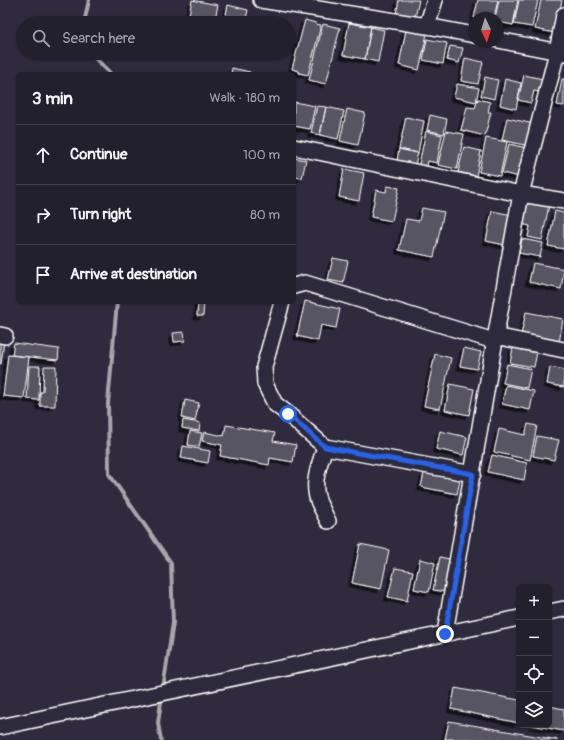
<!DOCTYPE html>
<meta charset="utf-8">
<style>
body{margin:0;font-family:Pangolin,sans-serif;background:#2f2d3a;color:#f1f3f6}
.controls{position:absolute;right:12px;bottom:12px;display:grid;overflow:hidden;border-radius:6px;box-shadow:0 1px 3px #0004}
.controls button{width:36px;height:36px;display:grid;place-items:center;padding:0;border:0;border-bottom:1px solid #403e4a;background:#23202e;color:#f1f3f6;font:20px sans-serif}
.compass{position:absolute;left:468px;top:12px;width:36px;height:36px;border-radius:50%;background:#23202e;box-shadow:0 1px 3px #0004;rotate:176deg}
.stop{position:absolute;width:12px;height:12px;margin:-9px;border:3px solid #2563eb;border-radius:50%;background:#fff}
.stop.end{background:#2563eb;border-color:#fff;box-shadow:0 1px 4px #0008}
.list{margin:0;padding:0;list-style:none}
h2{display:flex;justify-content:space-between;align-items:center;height:52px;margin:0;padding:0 16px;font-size:17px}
h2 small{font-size:13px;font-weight:400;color:#a3a3aa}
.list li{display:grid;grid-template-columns:26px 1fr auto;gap:12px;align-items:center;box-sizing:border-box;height:60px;padding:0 16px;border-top:1px solid #403e4a}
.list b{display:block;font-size:15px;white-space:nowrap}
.list em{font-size:13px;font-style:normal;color:#a3a3aa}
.icon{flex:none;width:22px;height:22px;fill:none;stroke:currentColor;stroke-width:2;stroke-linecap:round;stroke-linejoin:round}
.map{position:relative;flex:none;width:564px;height:740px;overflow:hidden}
.search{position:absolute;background:#23202e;box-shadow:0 1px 3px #0004;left:16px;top:16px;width:280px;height:44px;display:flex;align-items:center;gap:10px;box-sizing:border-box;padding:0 14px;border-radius:22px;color:#a3a3aa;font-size:15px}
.panel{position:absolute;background:#23202e;box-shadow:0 1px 3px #0004;left:16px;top:72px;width:280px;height:232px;border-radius:6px}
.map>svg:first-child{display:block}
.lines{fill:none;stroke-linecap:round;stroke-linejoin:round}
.stream{stroke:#a7a6ad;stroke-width:4}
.building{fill:#595564;stroke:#fff;filter:url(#shadow)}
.street-casing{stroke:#fff;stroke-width:18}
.street{stroke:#2f2a3d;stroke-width:15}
.route{stroke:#2563eb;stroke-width:5}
</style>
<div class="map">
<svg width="564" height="740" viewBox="0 0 564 740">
<defs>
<filter id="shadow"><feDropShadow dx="-3.5" dy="3.5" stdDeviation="0" flood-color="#0009"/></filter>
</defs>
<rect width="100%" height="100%" fill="#2f2a3d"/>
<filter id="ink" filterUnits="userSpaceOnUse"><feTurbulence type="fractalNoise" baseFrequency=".025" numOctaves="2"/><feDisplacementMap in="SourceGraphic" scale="8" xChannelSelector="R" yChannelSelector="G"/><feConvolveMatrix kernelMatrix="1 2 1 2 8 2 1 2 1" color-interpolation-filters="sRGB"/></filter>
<g filter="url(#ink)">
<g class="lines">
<path class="stream" d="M 84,23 L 89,0
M 90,53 L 111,74
M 117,302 L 108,403 L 109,474 L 171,563 L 173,623 L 163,689
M 161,740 L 158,723 L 162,695"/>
</g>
<path class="building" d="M 192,0 L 218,5 L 214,23 L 208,23 L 188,19 Z
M 399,0 L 419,0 L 415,18 L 396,14 Z
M 478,0 L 498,0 L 494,18 L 474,18 Z
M 499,0 L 518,0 L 513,25 L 498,22 L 498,18 L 495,18 Z
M 519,0 L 538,0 L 532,27 L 514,24 Z
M 541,0 L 562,0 L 555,33 L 535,29 Z
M 228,5 L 248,10 L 245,23 L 220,23 L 221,18 L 225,19 Z
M 305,20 L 316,23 L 315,24 L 321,25 L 308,75 L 299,73 L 299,71 L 292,69 Z
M 349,23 L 371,27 L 365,59 L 343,55 Z
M 323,24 L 340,28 L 326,84 L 309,80 Z
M 371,27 L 384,30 L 378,62 L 365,59 Z
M 406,30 L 427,34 L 419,70 L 399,65 Z
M 427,39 L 447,43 L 443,64 L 423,60 Z
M 450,46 L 463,48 L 459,63 L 447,60 Z
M 465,58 L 483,62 L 478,84 L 461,81 Z
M 232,68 L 250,72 L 250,74 L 231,74 Z
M 524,75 L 543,79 L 540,92 L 534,91 L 531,103 L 518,100 Z
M 485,77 L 498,80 L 494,99 L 481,96 Z
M 505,79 L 521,83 L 516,109 L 500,105 Z
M 562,79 L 564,79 L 564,106 L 557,105 Z
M 457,84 L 479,88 L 476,102 L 454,97 Z
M 478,99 L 490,102 L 488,112 L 491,112 L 485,136 L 461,130 L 467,107 L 475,108 Z
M 294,102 L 315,106 L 310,129 L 294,126 Z
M 317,106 L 326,107 L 320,135 L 311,133 Z
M 326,107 L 344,111 L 338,139 L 320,135 Z
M 347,109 L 365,113 L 358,145 L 340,141 Z
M 430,115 L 447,119 L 444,134 L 427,130 Z
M 406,117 L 424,121 L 418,153 L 399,149 Z
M 507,118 L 534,124 L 529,146 L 502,140 Z
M 426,131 L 442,135 L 437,163 L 428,161 L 426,171 L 418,169 Z
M 446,131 L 464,134 L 457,169 L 438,165 Z
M 486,138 L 507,142 L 500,176 L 479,172 Z
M 509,144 L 526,148 L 520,177 L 502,173 Z
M 464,147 L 481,151 L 476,176 L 458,172 Z
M 399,149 L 418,153 L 415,165 L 397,161 Z
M 294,158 L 306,160 L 302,178 L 294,177 Z
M 344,169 L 364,173 L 359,201 L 339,197 Z
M 387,186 L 399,188 L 392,221 L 371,217 L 376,190 L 386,192 Z
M 527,201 L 549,205 L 542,240 L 528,237 L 530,226 L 522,224 Z
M 422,208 L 444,212 L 434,257 L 399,250 L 406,219 L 419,221 Z
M 492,211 L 512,215 L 505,245 L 486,241 Z
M 555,211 L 564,213 L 564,249 L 548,246 Z
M 522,239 L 543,243 L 540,257 L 519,253 Z
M 333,258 L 348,261 L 343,283 L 328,280 Z
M 533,263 L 564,269 L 561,289 L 529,282 Z
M 305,301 L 340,309 L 336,328 L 321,325 L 318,341 L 297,336 Z
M 198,302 L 204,302 L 203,316 L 197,316 Z
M 526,312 L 563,319 L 559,343 L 521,335 Z
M 184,332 L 185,341 L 174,342 L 173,333 Z
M 0,341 L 4,342 L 1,364 L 0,364 Z
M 14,343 L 59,349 L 58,360 L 12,355 Z
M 464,348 L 481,352 L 477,369 L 460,366 Z
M 513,348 L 537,352 L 534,367 L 510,363 Z
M 435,354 L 451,358 L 440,409 L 424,406 Z
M 8,355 L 29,357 L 24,398 L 3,396 Z
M 507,364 L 531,369 L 527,388 L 503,383 Z
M 29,366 L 40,366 L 39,400 L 27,399 Z
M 44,366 L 56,366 L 55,406 L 40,406 L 40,392 L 43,392 Z
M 550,367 L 564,370 L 564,387 L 547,384 Z
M 450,384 L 474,389 L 469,415 L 445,410 Z
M 506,385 L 534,391 L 530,410 L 502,404 Z
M 185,400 L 199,403 L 195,421 L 182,418 Z
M 183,420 L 200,423 L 199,431 L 182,428 Z
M 528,424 L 537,426 L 530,460 L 494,452 L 499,429 L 525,435 Z
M 226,425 L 275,433 L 273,441 L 296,445 L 293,462 L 270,458 L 269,465 L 220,456 L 222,445 L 202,441 L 204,432 L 224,436 Z
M 190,431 L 202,433 L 199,447 L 188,445 Z
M 440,431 L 467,437 L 463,455 L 436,449 Z
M 537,436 L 559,440 L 554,460 L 533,456 Z
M 183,446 L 210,451 L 208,463 L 181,458 Z
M 492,455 L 527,463 L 524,480 L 488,472 Z
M 424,473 L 460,480 L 457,494 L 421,487 Z
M 360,544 L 389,550 L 381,589 L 352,583 Z
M 440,557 L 454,560 L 447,592 L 433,590 Z
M 420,559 L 435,563 L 429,592 L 414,589 Z
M 395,568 L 413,571 L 407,601 L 388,597 Z
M 455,688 L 519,700 L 519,723 L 451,709 Z
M 549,706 L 564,709 L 564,731 L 531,725 L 549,725 Z
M 449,721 L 558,740 L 445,739 Z"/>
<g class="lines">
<defs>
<path id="street" d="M 261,0 L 427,26 L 474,35
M 427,26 L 435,0
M 498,40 L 564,53
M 294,147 L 521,194 L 557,52 L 564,15
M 294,286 L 305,283 L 494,341
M 282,302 L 264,367 L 265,384 L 275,404 L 288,414 L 325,447 C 319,466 311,484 319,503 C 322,509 325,515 328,521
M 0,335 L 5,336
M 495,336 L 564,350
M 325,447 L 473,474
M 549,612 L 564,609
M 445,633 C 470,487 494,340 521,194 L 564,201
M 0,727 L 519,618"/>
</defs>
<use href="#street" class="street-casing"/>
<use href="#street" class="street"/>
</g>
</g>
<g class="lines" filter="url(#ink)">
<path class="route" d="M 288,414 L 325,447 L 473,474 L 445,634"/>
</g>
</svg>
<div class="controls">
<button>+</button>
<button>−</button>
<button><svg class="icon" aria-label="locate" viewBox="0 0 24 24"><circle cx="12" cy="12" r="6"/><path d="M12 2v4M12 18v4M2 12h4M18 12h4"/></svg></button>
<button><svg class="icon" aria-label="layers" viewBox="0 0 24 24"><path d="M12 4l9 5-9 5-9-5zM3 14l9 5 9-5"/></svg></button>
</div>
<svg class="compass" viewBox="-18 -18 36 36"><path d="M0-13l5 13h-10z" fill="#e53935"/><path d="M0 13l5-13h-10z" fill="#a3a3aa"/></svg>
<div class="stop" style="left:288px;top:414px"></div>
<div class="stop end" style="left:445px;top:634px"></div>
<div class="search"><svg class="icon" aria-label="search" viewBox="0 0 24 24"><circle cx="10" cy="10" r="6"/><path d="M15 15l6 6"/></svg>Search here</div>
<section class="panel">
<h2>3 min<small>Walk · 180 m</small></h2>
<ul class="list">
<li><svg class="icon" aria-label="ahead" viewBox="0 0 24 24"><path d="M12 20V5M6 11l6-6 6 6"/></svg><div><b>Continue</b></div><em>100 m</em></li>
<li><svg class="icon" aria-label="right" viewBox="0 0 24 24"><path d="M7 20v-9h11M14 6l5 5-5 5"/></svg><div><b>Turn right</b></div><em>80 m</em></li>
<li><svg class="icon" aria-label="arrive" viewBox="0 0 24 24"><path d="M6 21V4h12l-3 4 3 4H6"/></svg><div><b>Arrive at destination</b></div></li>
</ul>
</section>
</div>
